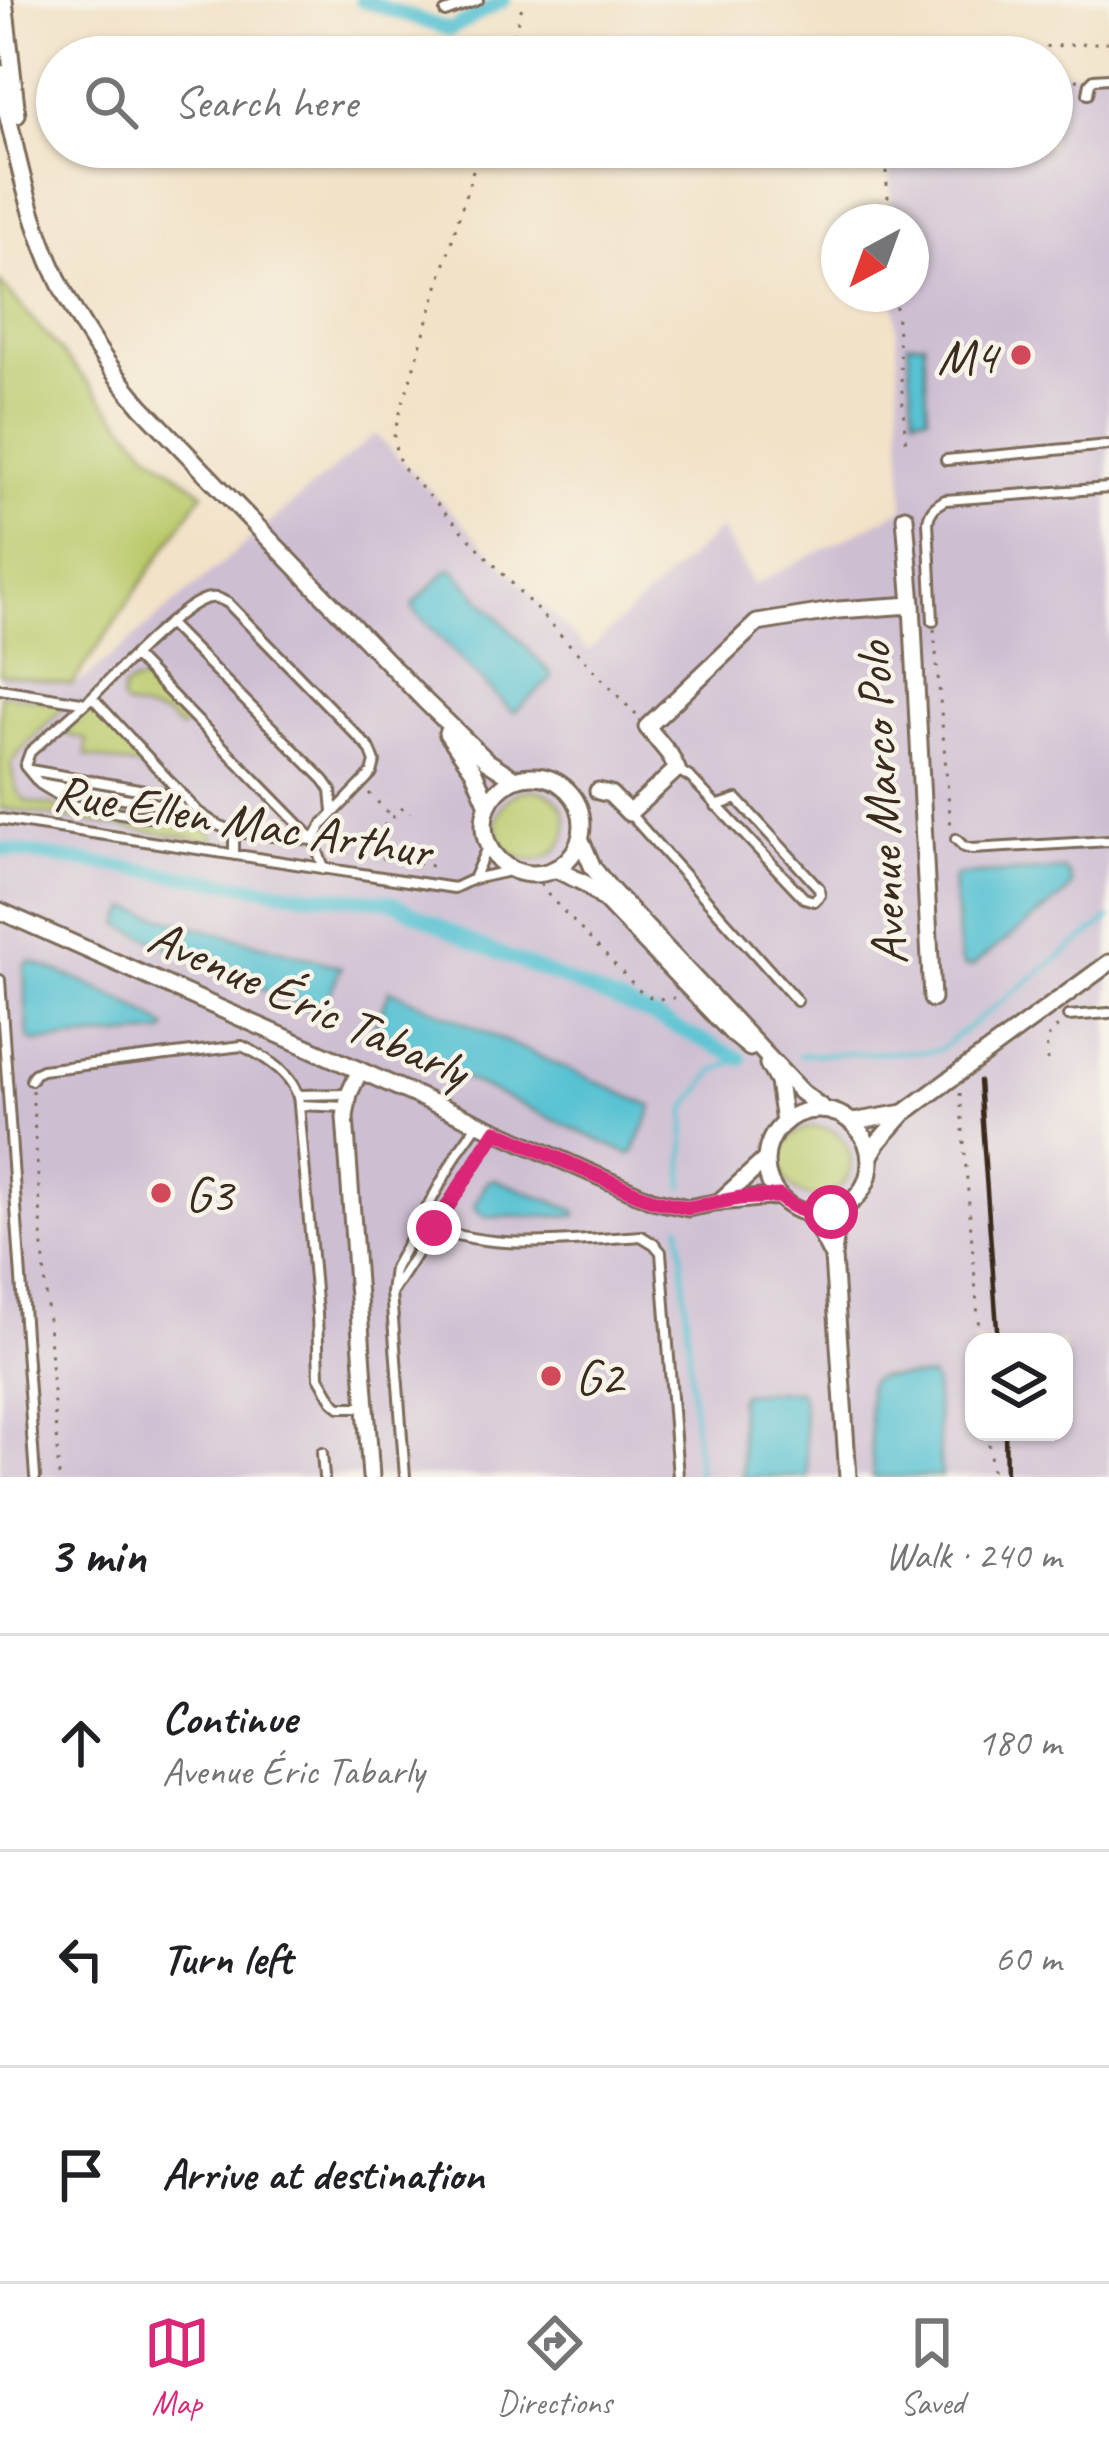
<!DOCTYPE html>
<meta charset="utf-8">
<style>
body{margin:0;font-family:Caveat,sans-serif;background:#f2f2f2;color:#202124}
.controls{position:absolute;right:36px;bottom:36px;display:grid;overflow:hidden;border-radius:24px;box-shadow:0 3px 9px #0004}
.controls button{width:108px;height:108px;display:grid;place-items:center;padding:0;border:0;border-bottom:3px solid #e0e0e0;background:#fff;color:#202124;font:60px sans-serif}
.compass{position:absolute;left:821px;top:204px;width:108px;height:108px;border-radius:50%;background:#fff;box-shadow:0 3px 9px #0004;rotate:221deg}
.stop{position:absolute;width:36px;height:36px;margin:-27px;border:9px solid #db2777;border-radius:50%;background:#fff}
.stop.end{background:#db2777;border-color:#fff;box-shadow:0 3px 12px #0008}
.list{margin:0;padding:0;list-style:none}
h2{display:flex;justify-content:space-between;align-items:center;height:156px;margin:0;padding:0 48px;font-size:51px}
h2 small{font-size:39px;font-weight:400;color:#757577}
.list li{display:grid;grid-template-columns:78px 1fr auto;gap:36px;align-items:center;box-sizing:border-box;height:216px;padding:0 48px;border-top:3px solid #e0e0e0}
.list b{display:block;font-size:45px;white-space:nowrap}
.list p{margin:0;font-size:39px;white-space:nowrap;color:#757577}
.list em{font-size:39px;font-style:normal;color:#757577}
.icon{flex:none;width:66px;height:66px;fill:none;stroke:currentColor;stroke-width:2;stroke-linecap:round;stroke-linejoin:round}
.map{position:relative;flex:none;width:1109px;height:1477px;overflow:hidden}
.search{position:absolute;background:#fff;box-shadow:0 3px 9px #0004;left:36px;right:36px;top:36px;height:132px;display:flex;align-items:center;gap:30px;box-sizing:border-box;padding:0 42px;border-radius:66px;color:#757577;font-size:45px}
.sheet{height:804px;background:#fff}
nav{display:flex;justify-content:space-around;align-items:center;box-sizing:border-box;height:168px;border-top:3px solid #e0e0e0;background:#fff;font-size:33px;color:#757577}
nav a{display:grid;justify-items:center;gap:6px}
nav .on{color:#db2777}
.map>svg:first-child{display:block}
.industrial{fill:#cdbed2;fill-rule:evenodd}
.green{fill:#bbca6c;stroke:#7b7a45;stroke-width:3}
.water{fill:#58c2d3;stroke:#4a7678;stroke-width:3}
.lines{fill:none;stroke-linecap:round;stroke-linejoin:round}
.stream{stroke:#58c2d3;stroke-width:4.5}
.canal{stroke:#58c2d3;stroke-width:14}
.service-casing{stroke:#7b6a59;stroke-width:14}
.minor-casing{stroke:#7b6a59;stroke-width:21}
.path{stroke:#7b6a59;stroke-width:3;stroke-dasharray:3 9;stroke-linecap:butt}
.service{stroke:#fff;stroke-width:8}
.minor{stroke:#fff;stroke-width:15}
.rail{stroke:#3b2a1e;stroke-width:4.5}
.route{stroke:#db2777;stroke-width:15}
.poi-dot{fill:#d1495b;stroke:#f7f3e8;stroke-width:4.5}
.labels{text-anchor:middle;stroke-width:9;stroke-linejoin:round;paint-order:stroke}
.poi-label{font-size:51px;fill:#3b2a1e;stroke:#f7f3e8;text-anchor:start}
.street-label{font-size:51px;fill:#3b2a1e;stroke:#f7f3e8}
</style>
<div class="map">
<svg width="1109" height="1477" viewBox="0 0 1109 1477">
<rect width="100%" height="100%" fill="#f7f3e8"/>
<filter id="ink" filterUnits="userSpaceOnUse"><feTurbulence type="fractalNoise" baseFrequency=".00833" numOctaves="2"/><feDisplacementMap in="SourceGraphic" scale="24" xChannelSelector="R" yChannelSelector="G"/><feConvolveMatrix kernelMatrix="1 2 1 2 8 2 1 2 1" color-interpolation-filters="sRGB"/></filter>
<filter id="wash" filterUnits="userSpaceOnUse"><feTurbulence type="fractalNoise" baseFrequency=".004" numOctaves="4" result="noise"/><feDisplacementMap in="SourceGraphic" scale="48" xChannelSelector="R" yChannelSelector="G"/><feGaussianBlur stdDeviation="2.7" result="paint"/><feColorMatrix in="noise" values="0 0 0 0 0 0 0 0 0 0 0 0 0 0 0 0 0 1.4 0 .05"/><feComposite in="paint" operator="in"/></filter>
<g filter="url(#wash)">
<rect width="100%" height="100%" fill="#f2e2c7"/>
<path class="industrial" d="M 1109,69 L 1109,1477 L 0,1477 L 0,674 L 72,685 L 86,678 L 375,434 L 588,651 L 720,529 L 754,585 L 904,508 L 895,294 L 911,294 L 911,222 L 892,222 L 889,147 L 1052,147 L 1052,73 ZM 974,1342 L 1064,1342 L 1064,1432 L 974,1432 Z"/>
<path class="green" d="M 0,282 L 148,451 L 203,493 L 72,685 L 0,674 Z
M 144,681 L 153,687 L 186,725 L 180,729 L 166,716 L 125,706 L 122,700 L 124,688 L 133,683 Z
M 0,694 L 66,704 L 20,752 L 11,765 C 14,780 14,793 28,802 L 158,823 C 185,816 198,813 215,838 L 210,841 L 0,808 Z
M 94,710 L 148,769 L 86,756 L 87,740 L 62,733 L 87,711 Z
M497 825a35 35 0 1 1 70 0a35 35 0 1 1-70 0Z
M781 1162a35 35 0 1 1 70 0a35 35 0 1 1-70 0Z"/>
<path class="water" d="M 924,342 L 928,415 L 914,416 L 908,343 Z
M 453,569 L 551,674 L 551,679 L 515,712 L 510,710 L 413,609 L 413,604 L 448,570 Z
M 1064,870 L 1069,874 L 1072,884 L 1067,893 L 971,967 L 964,966 L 960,959 L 953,879 L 958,875 Z
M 128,908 L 341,967 L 321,1015 L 120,925 Z
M 29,961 C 56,970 150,1009 167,1029 L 162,1033 L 34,1042 L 28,1037 L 24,968 Z
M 390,990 L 653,1107 L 634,1152 L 629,1154 L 371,1036 Z
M 494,1179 L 576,1211 L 576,1216 L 485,1217 L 478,1212 L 475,1204 L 487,1182 Z
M 878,1377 L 931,1377 L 935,1383 L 941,1477 L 873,1477 L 868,1388 L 870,1381 Z
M 776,1391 L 798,1391 L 802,1396 L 808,1477 L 743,1477 L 738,1399 L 742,1393 Z"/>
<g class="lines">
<path class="stream" d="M 799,1055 L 937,1051 L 1109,919
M 683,1188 L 686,1109 L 714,1071 L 741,1059
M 680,1225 L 698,1477"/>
<path class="canal" d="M 361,0 L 450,30 L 504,0
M 0,849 L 304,894 L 390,901 L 476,944 L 652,1016 L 741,1059"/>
</g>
</g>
<g filter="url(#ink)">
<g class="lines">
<defs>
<path id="service" d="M 445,12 L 478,0
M 1088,94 L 1090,83 L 1094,79 L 1109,78
M 946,460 L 1109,445
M 933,621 L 928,521 C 930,510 936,505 945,500 L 1109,488
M 169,624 L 324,780 L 331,790 L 333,811
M 134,656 L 314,840
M 0,689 L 81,702
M 92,697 L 30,752 L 25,766 L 39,783 L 180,808 L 183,812
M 30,770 L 167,794 L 180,808
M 678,770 L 691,778 L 804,898 L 814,901 L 820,895 L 819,888 L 737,799 L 716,806
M 40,784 L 76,806 L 146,817 L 185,811
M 630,814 L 797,1001
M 0,819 L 454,888 L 473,879
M 234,832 L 313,840
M 956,839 L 964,847 L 972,849 L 1109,841
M 488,845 L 473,879 L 514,870
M 234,855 L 234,832 L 216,824 L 198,812 L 92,697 C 113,676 184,600 210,598 C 219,597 221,600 228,603 L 370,749 L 375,762 L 372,773 L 322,825 L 314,840 L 324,869
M 0,980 L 35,1477
M 1068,1016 L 1109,1013
M 31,1080 L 34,1074 L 42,1070 L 242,1046 C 266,1057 298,1077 299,1105
M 299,1095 L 347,1094
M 346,1107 L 299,1105 L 317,1314 L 319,1377 L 333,1401 L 340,1407 L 365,1407
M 477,1125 L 458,1152 L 394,1268 L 391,1293 L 496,1131
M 419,1220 C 480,1255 574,1240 641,1236 L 654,1244 L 661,1252 L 678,1477
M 391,1293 L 405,1477
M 322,1453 L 324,1477"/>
<path id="minor" d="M 4,0 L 17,115
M 0,73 C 2,95 8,117 13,138 C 36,247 69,321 141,406 L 425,701 L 487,761 L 515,779
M 905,517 L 912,605 L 932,999
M 447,733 L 473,770 L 488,805
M484 825a49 49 0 1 1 98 0a49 49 0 1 1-98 0Z
M 598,791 L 610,794 L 629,813 L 677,769 L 670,755 L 647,727 L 757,623 L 838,610 L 912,605
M 580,838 L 593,868 L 610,889 L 801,1092 L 825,1110
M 555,869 L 586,884 L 606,901 L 732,1033 L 750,1048
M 0,911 L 652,1200 L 688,1208 L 719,1202
M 768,1064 L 778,1082 L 784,1122
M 360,1070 L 349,1094 L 345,1117 L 371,1477
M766 1162a52 52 0 1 1 104 0a52 52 0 1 1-104 0Z
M 904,1113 L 1109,963
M 852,1122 L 904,1113 L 878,1142 L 870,1156
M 766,1159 L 719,1202 L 779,1196
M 805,1212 L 819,1230 L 833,1257 L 835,1237 L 844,1207
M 833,1257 L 848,1477"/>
</defs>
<use href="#service" class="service-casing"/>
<use href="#minor" class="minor-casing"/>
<path class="path" d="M 507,57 L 524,0
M 902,57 L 1109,42
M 1052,82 L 1080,80
M 480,147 L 394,433 L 396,454 L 405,470 L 637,716
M 884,147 L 890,222
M 895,294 L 906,447
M 934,629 L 951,828
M 369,793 L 391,816
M 334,850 L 432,866
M 361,853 L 364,844 L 404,807 L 410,813
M 534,874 L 549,896 L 640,991 L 654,999 L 676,998
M 1048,1061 L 1046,1040 L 1062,1021
M 32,1090 L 59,1477
M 960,1093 L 980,1342
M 987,1432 L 993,1477"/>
<use href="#service" class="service"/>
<use href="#minor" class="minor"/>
<path class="rail" d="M 979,1081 L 998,1342
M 1005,1432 L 1006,1477"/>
</g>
</g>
<g class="lines" filter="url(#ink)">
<path class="route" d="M 434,1228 L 496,1131 L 652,1200 L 688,1208 L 740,1198 L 779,1196 C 795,1210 810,1215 831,1212"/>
</g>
<g class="poi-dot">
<circle cx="1021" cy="355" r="12"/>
<circle cx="161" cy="1193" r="12"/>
<circle cx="551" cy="1376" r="12"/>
</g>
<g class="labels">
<g class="poi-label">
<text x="997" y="373" text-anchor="end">M4</text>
<text x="185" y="1211">G3</text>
<text x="575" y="1394">G2</text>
</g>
<g class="street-label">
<text transform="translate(880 804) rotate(-93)" y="18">Avenue Marco Polo</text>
<text transform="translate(243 820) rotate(9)" y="18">Rue Ellen Mac Arthur</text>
<text transform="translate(309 1002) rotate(24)" y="18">Avenue Éric Tabarly</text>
</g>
</g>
</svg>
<div class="controls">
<button><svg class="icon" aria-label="layers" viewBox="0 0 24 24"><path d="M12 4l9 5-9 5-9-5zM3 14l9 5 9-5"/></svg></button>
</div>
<svg class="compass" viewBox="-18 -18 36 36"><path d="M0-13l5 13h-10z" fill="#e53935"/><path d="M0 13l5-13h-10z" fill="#757577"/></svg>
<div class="stop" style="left:831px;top:1212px"></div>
<div class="stop end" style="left:434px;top:1228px"></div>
<div class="search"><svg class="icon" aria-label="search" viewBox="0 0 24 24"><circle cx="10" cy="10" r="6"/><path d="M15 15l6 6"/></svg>Search here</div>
</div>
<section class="sheet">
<h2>3 min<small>Walk · 240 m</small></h2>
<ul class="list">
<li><svg class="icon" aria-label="ahead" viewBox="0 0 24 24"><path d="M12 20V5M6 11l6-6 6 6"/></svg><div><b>Continue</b><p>Avenue Éric Tabarly</p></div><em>180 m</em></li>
<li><svg class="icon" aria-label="left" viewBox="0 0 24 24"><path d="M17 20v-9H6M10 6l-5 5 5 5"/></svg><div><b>Turn left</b></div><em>60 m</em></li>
<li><svg class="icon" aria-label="arrive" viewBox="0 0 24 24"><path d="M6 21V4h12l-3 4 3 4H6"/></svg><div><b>Arrive at destination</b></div></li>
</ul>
</section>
<nav>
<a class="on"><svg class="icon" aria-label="map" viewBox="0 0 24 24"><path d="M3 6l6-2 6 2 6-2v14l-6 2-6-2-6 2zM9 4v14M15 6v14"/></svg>Map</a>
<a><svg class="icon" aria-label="directions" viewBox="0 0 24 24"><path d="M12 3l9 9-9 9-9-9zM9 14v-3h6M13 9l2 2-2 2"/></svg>Directions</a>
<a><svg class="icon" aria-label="saved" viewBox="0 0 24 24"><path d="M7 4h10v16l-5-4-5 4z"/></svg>Saved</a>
</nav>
